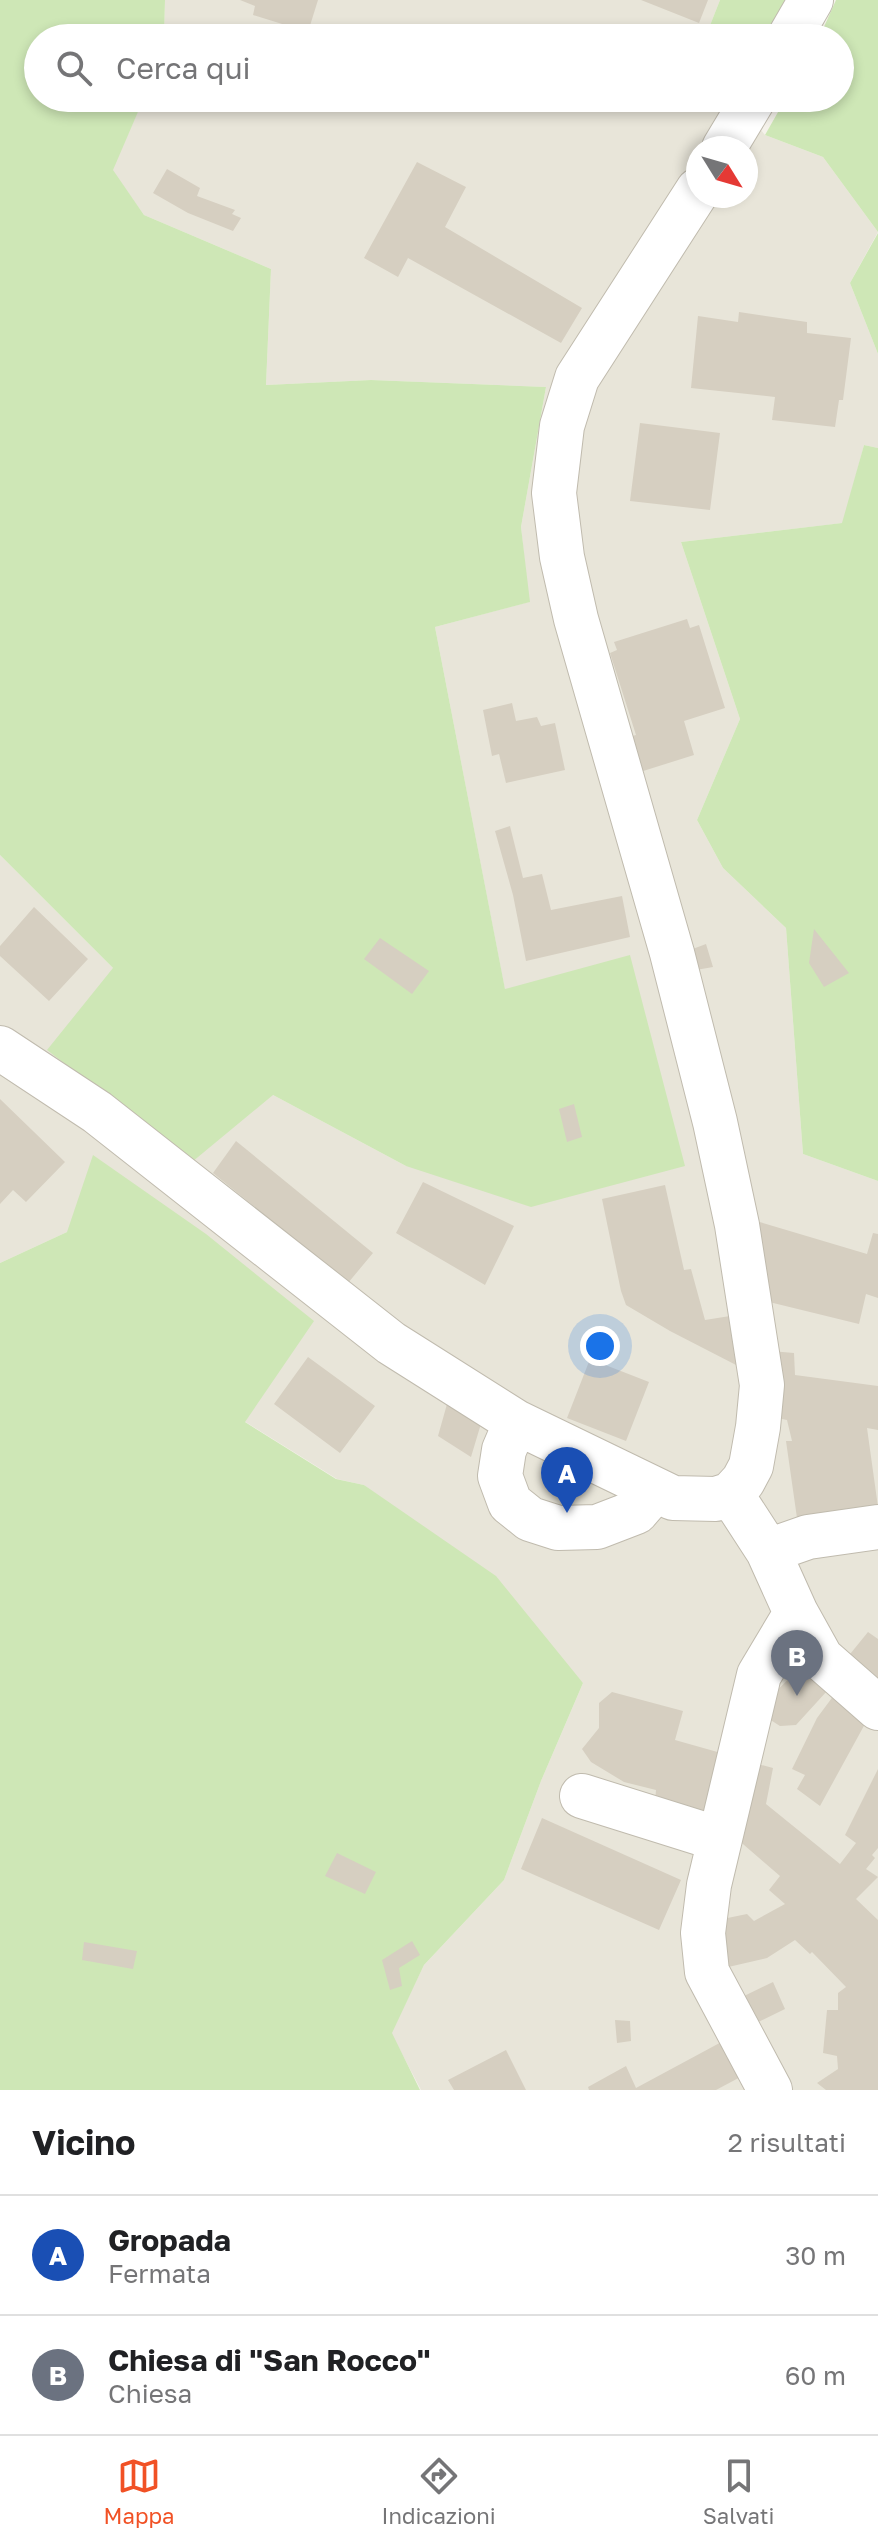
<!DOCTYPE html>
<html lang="it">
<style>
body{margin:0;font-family:"Golos Text",sans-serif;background:#f2f2f2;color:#202124}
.compass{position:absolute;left:686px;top:136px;width:72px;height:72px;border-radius:50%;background:#fff;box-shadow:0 4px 12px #0003;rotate:127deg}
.you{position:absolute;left:600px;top:1346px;width:28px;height:28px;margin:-20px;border:6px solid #fff;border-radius:50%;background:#1a73e8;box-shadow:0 0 0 12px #1a73e833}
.badge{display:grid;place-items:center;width:52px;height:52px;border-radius:50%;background:#f15125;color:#fff;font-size:26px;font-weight:700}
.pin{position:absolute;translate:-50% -66px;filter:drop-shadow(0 2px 4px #0008)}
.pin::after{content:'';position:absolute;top:42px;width:28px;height:24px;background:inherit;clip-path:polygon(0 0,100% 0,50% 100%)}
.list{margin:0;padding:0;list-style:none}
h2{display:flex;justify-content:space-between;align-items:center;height:104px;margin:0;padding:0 32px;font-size:34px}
h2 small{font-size:26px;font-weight:400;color:#757577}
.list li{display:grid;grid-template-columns:52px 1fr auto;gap:24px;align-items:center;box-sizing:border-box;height:120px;padding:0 32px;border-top:2px solid #e0e0e0}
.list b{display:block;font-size:30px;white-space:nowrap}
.list p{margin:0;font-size:26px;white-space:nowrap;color:#757577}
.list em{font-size:26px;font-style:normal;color:#757577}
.icon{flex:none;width:44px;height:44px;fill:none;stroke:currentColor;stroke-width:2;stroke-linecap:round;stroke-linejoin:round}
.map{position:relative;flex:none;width:878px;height:2090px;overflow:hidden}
.search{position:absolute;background:#fff;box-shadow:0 4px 12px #0003;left:24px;right:24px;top:24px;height:88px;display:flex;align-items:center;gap:20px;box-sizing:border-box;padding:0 28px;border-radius:44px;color:#757577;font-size:30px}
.sheet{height:344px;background:#fff}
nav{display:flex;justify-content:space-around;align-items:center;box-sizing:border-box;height:112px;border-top:2px solid #e0e0e0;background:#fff;font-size:22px;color:#757577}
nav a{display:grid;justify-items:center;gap:4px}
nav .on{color:#f15125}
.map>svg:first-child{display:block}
.residential{fill:#e8e5d9;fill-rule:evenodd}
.green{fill:#cee7b6}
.building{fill:#d6cfc1}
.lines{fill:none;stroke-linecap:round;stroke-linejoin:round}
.minor-casing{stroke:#c0bbae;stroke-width:46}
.minor{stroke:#fff;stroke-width:44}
</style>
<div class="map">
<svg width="878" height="2090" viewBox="0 0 878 2090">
<rect width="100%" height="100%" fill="#f5f2eb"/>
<path class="residential" d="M 165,0 L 720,0 L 705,38 L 164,38 Z
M 144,98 L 734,98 L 765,135 L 823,157 L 878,232 L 850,283 L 878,354 L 878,448 L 864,445 L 843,523 L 681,542 L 740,719 L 697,820 L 723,868 L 786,928 L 803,1154 L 878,1181 L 878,2090 L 421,2090 L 391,2033 L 424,1965 L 504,1880 L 541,1781 L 583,1683 L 364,1485 L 337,1479 L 244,1421 L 67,1232 L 0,1263 L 0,855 L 113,968 L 273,1095 L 406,1166 L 505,990 L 435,627 L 529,602 L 521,527 L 546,387 L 371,380 L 266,385 L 271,269 L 144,215 L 112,170 ZM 698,148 L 746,148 L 746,196 L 698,196 Z"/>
<path class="green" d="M 0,0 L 165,0 L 164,38 L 38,38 L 38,98 L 144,98 L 113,170 L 144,215 L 271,269 L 266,385 L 371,380 L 546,387 L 521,527 L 530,602 L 435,627 L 505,989 L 630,955 L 685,1166 L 531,1207 L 406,1166 L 273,1095 L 192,1162 L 47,1050 L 113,968 L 0,855 Z
M 720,0 L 789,0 L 766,38 L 705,38 Z
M 836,0 L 878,0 L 878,232 L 823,157 L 765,135 L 786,98 L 840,98 L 840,38 L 819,38 Z
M 878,233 L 878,354 L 850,283 Z
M 864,445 L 878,448 L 878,1181 L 803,1154 L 786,928 L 723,868 L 697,820 L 740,719 L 681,542 L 842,523 Z
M 93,1155 L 206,1234 L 314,1321 L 245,1422 L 336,1479 L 364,1485 L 496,1576 L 583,1683 L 541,1781 L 504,1880 L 424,1965 L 392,2033 L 420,2090 L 0,2090 L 0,1263 L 67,1232 Z"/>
<path class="building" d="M 240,0 L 318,0 L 308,32 L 253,15 L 255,6 Z
M 641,0 L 708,0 L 699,23 Z
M 417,162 L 466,187 L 445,227 L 582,308 L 561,343 L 408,258 L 398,277 L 364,258 Z
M 167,169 L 200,188 L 197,196 L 235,210 L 232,214 L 241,218 L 233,231 L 188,213 L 153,193 Z
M 739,312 L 807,322 L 807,333 L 851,338 L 843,400 L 839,400 L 835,427 L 772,420 L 775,397 L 691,388 L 698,316 L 738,322 Z
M 640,423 L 720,433 L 710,510 L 630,501 Z
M 687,619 L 690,628 L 699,625 L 725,708 L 684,721 L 694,755 L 640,772 L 629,737 L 636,735 L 610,653 L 617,650 L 614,642 Z
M 512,703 L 516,721 L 537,717 L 541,726 L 555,723 L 565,770 L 506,783 L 499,754 L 492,756 L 483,710 Z
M 510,826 L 523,878 L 542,874 L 551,910 L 622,896 L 630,937 L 526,961 L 513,895 L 495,831 Z
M 34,907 L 88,959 L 49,1001 L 0,956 L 0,946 Z
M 814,929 L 849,973 L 824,987 L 809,963 Z
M 380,938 L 429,971 L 412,994 L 364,959 Z
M 706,944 L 713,967 L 696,970 L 690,950 Z
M 0,1099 L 65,1162 L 26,1202 L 13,1190 L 0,1204 Z
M 574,1104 L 582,1137 L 567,1142 L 559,1109 Z
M 236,1141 L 373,1253 L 348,1283 L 213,1173 Z
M 423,1182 L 514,1226 L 485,1285 L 396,1233 Z
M 665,1185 L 684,1270 L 691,1269 L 705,1320 L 730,1316 L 738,1366 L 670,1331 L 626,1305 L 621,1291 L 602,1199 Z
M 746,1218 L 867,1254 L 873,1233 L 878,1234 L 878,1298 L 866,1294 L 859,1324 L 761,1300 Z
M 771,1351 L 794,1353 L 795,1375 L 878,1386 L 878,1430 L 867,1428 L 878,1507 L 798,1525 L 786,1441 L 792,1441 L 787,1420 L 777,1418 Z
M 308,1357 L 375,1406 L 340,1453 L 274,1404 Z
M 590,1359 L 649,1382 L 626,1441 L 567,1418 Z
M 449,1397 L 483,1417 L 471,1457 L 438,1436 Z
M 868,1632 L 878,1639 L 878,1694 L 842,1664 Z
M 802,1666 L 827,1691 L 796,1725 L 780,1726 L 769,1719 L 766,1701 Z
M 840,1687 L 871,1713 L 820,1806 L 797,1789 L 805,1775 L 792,1769 L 817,1718 Z
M 612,1692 L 683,1711 L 675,1740 L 721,1753 L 706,1814 L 655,1802 L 656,1790 L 624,1782 L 591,1762 L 582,1749 L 599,1728 L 599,1703 Z
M 754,1763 L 773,1768 L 766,1804 L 840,1864 L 856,1843 L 845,1835 L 878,1769 L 878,1848 L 872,1855 L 875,1858 L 866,1869 L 878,1877 L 856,1899 L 878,1920 L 878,2090 L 826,2090 L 817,2083 L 838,2069 L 837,2056 L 823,2053 L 827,2010 L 838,2010 L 838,1993 L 846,1987 L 812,1952 L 810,1954 L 795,1940 L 767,1958 L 724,1968 L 713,1921 L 747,1914 L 754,1921 L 785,1904 L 769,1890 L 780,1876 L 736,1838 Z
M 542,1818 L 681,1880 L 659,1930 L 521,1869 Z
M 337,1853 L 376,1872 L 365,1894 L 325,1876 Z
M 412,1941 L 420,1955 L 399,1968 L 402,1986 L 390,1990 L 382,1960 Z
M 84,1942 L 137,1951 L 133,1969 L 82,1960 Z
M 773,1982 L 785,2009 L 754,2024 L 740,1998 Z
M 615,2020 L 630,2021 L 631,2041 L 617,2043 Z
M 727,2039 L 746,2074 L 716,2090 L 589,2090 L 588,2087 L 626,2066 L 636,2088 Z
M 506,2050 L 526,2090 L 454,2090 L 448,2080 Z"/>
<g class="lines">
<defs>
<path id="minor" d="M 789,38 L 811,0
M 724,148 L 754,98
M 0,1048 L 97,1112 L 391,1343 L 516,1422 L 673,1498 L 716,1499 L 731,1494 L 743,1481 L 751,1466 L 758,1427 L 762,1385 L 737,1225 L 715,1122 L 672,953 L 576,619 L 562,557 L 554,493 L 562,426 L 577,378 L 698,190
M 516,1422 L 504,1450 L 500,1476 L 510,1503 L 530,1519 L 558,1528 L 597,1527 L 636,1512 L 655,1490
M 731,1494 L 768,1551 L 796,1613 L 821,1658 L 878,1708
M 768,1551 L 808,1537 L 878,1527
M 582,1796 L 719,1839
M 770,2090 L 707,1972 L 703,1933 L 709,1885 L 759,1675 L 796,1613"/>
</defs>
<use href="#minor" class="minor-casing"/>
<use href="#minor" class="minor"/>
</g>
</svg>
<svg class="compass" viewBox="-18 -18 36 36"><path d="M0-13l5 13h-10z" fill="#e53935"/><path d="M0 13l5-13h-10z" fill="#757577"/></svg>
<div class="you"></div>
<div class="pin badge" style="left:567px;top:1513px;background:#1a4fb4">A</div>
<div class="pin badge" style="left:797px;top:1696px;background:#6b7280">B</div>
<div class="search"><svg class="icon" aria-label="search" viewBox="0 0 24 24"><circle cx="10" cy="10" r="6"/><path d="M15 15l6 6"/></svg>Cerca qui</div>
</div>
<section class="sheet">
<h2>Vicino<small>2 risultati</small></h2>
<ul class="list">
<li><span class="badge" style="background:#1a4fb4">A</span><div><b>Gropada</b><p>Fermata</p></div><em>30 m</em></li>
<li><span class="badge" style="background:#6b7280">B</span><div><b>Chiesa di &quot;San Rocco&quot;</b><p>Chiesa</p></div><em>60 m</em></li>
</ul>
</section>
<nav>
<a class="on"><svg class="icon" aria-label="map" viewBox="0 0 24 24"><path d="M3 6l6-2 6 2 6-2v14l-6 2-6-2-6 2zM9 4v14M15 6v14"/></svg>Mappa</a>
<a><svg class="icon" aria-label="directions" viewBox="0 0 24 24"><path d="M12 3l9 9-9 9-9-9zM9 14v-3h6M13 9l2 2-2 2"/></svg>Indicazioni</a>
<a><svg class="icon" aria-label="saved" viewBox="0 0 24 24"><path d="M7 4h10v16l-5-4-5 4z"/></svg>Salvati</a>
</nav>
